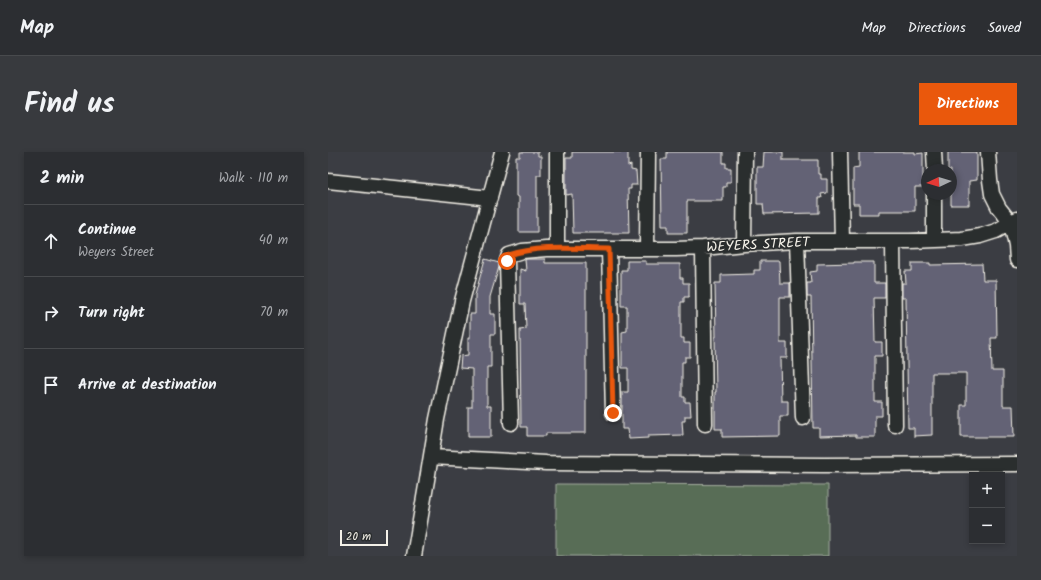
<!DOCTYPE html>
<meta charset="utf-8">
<style>
body{margin:0;font-family:Kalam,sans-serif;background:#383a3e;color:#f1f3f6}
.controls{position:absolute;right:12px;bottom:12px;display:grid;overflow:hidden;border-radius:0px;box-shadow:0 2px 6px #0003}
.controls button{width:36px;height:36px;display:grid;place-items:center;padding:0;border:0;border-bottom:1px solid #484a4d;background:#2c2e32;color:#f1f3f6;font:20px sans-serif}
.compass{position:absolute;left:593px;top:12px;width:36px;height:36px;border-radius:50%;background:#2c2e32;box-shadow:0 2px 6px #0003;rotate:266deg}
.scale{position:absolute;left:12px;bottom:10px;width:48px;box-sizing:border-box;padding-left:4px;border:2px solid #f4f1e8;border-top:0;font-size:11px;line-height:14px;white-space:nowrap;color:#f4f1e8;-webkit-text-stroke:3px #2a2d2e;paint-order:stroke}
.stop{position:absolute;width:12px;height:12px;margin:-9px;border:3px solid #ea580c;border-radius:50%;background:#fff}
.stop.end{background:#ea580c;border-color:#fff;box-shadow:0 1px 4px #0008}
.list{margin:0;padding:0;list-style:none}
h2{display:flex;justify-content:space-between;align-items:center;height:52px;margin:0;padding:0 16px;font-size:17px}
h2 small{font-size:13px;font-weight:400;color:#a6a8ac}
.list li{display:grid;grid-template-columns:26px 1fr auto;gap:12px;align-items:center;box-sizing:border-box;height:72px;padding:0 16px;border-top:1px solid #484a4d}
.list b{display:block;font-size:15px;white-space:nowrap}
.list p{margin:0;font-size:13px;white-space:nowrap;color:#a6a8ac}
.list em{font-size:13px;font-style:normal;color:#a6a8ac}
.icon{flex:none;width:22px;height:22px;fill:none;stroke:currentColor;stroke-width:2;stroke-linecap:round;stroke-linejoin:round}
.map{position:relative;flex:none;width:689px;height:404px;overflow:hidden;border-radius:0px}
header{display:flex;align-items:center;gap:24px;box-sizing:border-box;height:56px;padding:0 20px;background:#2c2e32;border-bottom:1px solid #484a4d}
header strong{font-size:19px}
nav{display:flex;gap:22px;margin-inline-start:auto;font-size:14px}
.intro{display:flex;align-items:center;justify-content:space-between;box-sizing:border-box;height:96px;padding:0 24px}
h1{margin:0;font-size:28px}
.button{padding:10px 18px;border-radius:0px;background:#ea580c;color:#fff;font-size:14px;font-weight:700}
main{display:flex;gap:24px;padding:0 24px}
aside{flex:1;background:#2c2e32;border-radius:0px;box-shadow:0 2px 6px #0003}
.map>svg:first-child{display:block}
.green{fill:#596d57;stroke:#a6afa0}
.building{fill:#646274;stroke:#f4f1e8}
.lines{fill:none;stroke-linecap:round;stroke-linejoin:round}
.minor-casing{stroke:#f4f1e8;stroke-width:17}
.minor{stroke:#2a2d2e;stroke-width:14}
.route{stroke:#ea580c;stroke-width:5}
.labels{text-anchor:middle;stroke-width:3;stroke-linejoin:round;paint-order:stroke}
.street-label{font-size:14px;fill:#f4f1e8;stroke:#2a2d2e}
</style>
<header>
<strong>Map</strong>
<nav><a>Map</a><a>Directions</a><a>Saved</a></nav>
</header>
<div class="intro"><h1>Find us</h1><a class="button">Directions</a></div>
<main>
<aside>
<h2>2 min<small>Walk · 110 m</small></h2>
<ul class="list">
<li><svg class="icon" aria-label="ahead" viewBox="0 0 24 24"><path d="M12 20V5M6 11l6-6 6 6"/></svg><div><b>Continue</b><p>Weyers Street</p></div><em>40 m</em></li>
<li><svg class="icon" aria-label="right" viewBox="0 0 24 24"><path d="M7 20v-9h11M14 6l5 5-5 5"/></svg><div><b>Turn right</b></div><em>70 m</em></li>
<li><svg class="icon" aria-label="arrive" viewBox="0 0 24 24"><path d="M6 21V4h12l-3 4 3 4H6"/></svg><div><b>Arrive at destination</b></div></li>
</ul>
</aside>
<div class="map">
<svg width="689" height="404" viewBox="0 0 689 404">
<rect width="100%" height="100%" fill="#3b3d43"/>
<filter id="ink" filterUnits="userSpaceOnUse"><feTurbulence type="fractalNoise" baseFrequency=".025" numOctaves="2"/><feDisplacementMap in="SourceGraphic" scale="8" xChannelSelector="R" yChannelSelector="G"/><feConvolveMatrix kernelMatrix="1 2 1 2 8 2 1 2 1" color-interpolation-filters="sRGB"/></filter>
<g filter="url(#ink)">
<path class="green" d="M 228,332 L 500,333 L 500,404 L 228,404 Z"/>
<path class="building" d="M 192,0 L 210,0 L 210,4 L 213,4 L 213,23 L 209,23 L 209,80 L 191,80 L 191,45 L 188,44 L 188,5 L 192,5 Z
M 244,0 L 300,0 L 300,14 L 303,13 L 303,18 L 308,19 L 309,33 L 303,33 L 303,37 L 300,37 L 301,81 L 245,81 L 244,42 L 238,43 L 238,6 L 244,6 Z
M 339,0 L 395,0 L 395,11 L 398,11 L 398,16 L 403,16 L 403,30 L 398,30 L 398,35 L 395,35 L 395,49 L 359,49 L 359,81 L 340,81 L 340,74 L 334,74 L 333,7 L 339,7 Z
M 436,0 L 455,0 L 455,8 L 490,8 L 490,22 L 493,22 L 493,27 L 499,27 L 499,41 L 493,42 L 494,46 L 491,46 L 491,61 L 436,62 L 435,52 L 429,52 L 429,15 L 435,15 Z
M 531,0 L 587,0 L 587,2 L 595,1 L 595,35 L 587,35 L 587,59 L 551,59 L 551,62 L 531,62 L 531,52 L 525,52 L 525,16 L 531,15 Z
M 620,0 L 649,0 L 649,28 L 641,29 L 641,53 L 623,53 L 623,18 L 620,18 Z
M 157,107 L 171,111 L 171,115 L 162,145 L 162,162 L 167,162 L 167,182 L 163,182 L 163,215 L 159,215 L 159,254 L 163,254 L 163,285 L 140,285 L 140,255 L 144,255 L 144,217 L 132,216 L 133,204 L 140,203 L 140,186 L 142,186 L 142,162 L 147,162 L 147,143 Z
M 197,107 L 217,107 L 217,111 L 258,111 L 258,281 L 218,281 L 218,284 L 199,284 L 199,275 L 193,275 L 192,178 L 198,177 L 197,152 L 192,152 L 192,117 L 198,119 Z
M 299,109 L 318,109 L 318,112 L 352,112 L 352,126 L 355,126 L 355,131 L 361,131 L 361,145 L 356,145 L 356,150 L 353,150 L 353,186 L 356,186 L 356,191 L 362,191 L 362,205 L 357,205 L 357,210 L 354,210 L 354,245 L 357,245 L 357,250 L 362,250 L 363,264 L 357,264 L 357,269 L 354,269 L 355,283 L 320,284 L 320,286 L 301,287 L 300,277 L 294,277 L 294,240 L 300,240 L 300,216 L 294,216 L 294,180 L 299,179 L 299,154 L 293,154 L 293,118 L 299,118 Z
M 432,109 L 451,109 L 452,131 L 462,131 L 462,145 L 452,145 L 452,191 L 459,191 L 459,206 L 452,206 L 453,249 L 460,249 L 460,264 L 452,264 L 452,284 L 394,285 L 394,277 L 387,277 L 387,240 L 388,240 L 387,185 L 388,185 L 387,131 L 393,131 L 393,123 L 426,122 L 426,118 L 432,118 Z
M 526,110 L 546,110 L 546,131 L 557,131 L 557,146 L 546,146 L 547,190 L 554,190 L 554,204 L 547,204 L 547,250 L 554,250 L 554,264 L 547,264 L 547,285 L 528,285 L 528,283 L 491,284 L 491,276 L 485,276 L 483,145 L 479,145 L 479,131 L 483,131 L 482,120 L 489,119 L 489,112 L 526,111 Z
M 584,111 L 602,111 L 602,113 L 654,112 L 655,128 L 668,128 L 669,186 L 663,186 L 664,219 L 675,219 L 675,254 L 685,254 L 686,285 L 633,285 L 633,253 L 638,253 L 638,221 L 604,221 L 604,283 L 586,284 L 586,276 L 580,276 L 578,146 L 574,146 L 574,131 L 578,131 L 577,119 L 584,119 Z"/>
<g class="lines">
<defs>
<path id="minor" d="M 229,0 L 229,97
M 512,0 L 514,89
M 606,0 L 607,18
M 660,0 L 662,28 L 664,42 L 671,56 L 683,71 L 688,94 L 689,108
M 0,29 L 162,46
M 606,88 L 606,42
M 469,89 L 475,266
M 565,89 L 567,273
M 416,92 L 417,0
M 375,96 L 377,272
M 281,97 L 285,261
M 319,97 L 320,0
M 183,271 L 179,109 L 181,103 L 194,99 L 218,97 L 348,97 L 375,96 L 416,92 L 469,89 L 582,89 L 634,87 L 652,84 L 668,79 L 689,67
M 103,305 L 218,311 L 496,313 L 689,312
M 86,404 L 99,328 L 109,267 L 134,149 L 174,0"/>
</defs>
<use href="#minor" class="minor-casing"/>
<use href="#minor" class="minor"/>
</g>
</g>
<g class="lines" filter="url(#ink)">
<path class="route" d="M 179,109 L 181,103 C 212,93 249,97 281,97 L 285,261"/>
</g>
<g class="labels">
<g class="street-label">
<text transform="translate(430 92) rotate(-3)" y="5">WEYERS STREET</text>
</g>
</g>
</svg>
<div class="controls">
<button>+</button>
<button>−</button>
</div>
<svg class="compass" viewBox="-18 -18 36 36"><path d="M0-13l5 13h-10z" fill="#e53935"/><path d="M0 13l5-13h-10z" fill="#a6a8ac"/></svg>
<div class="scale">20 m</div>
<div class="stop" style="left:179px;top:109px"></div>
<div class="stop end" style="left:285px;top:261px"></div>
</div>
</main>
